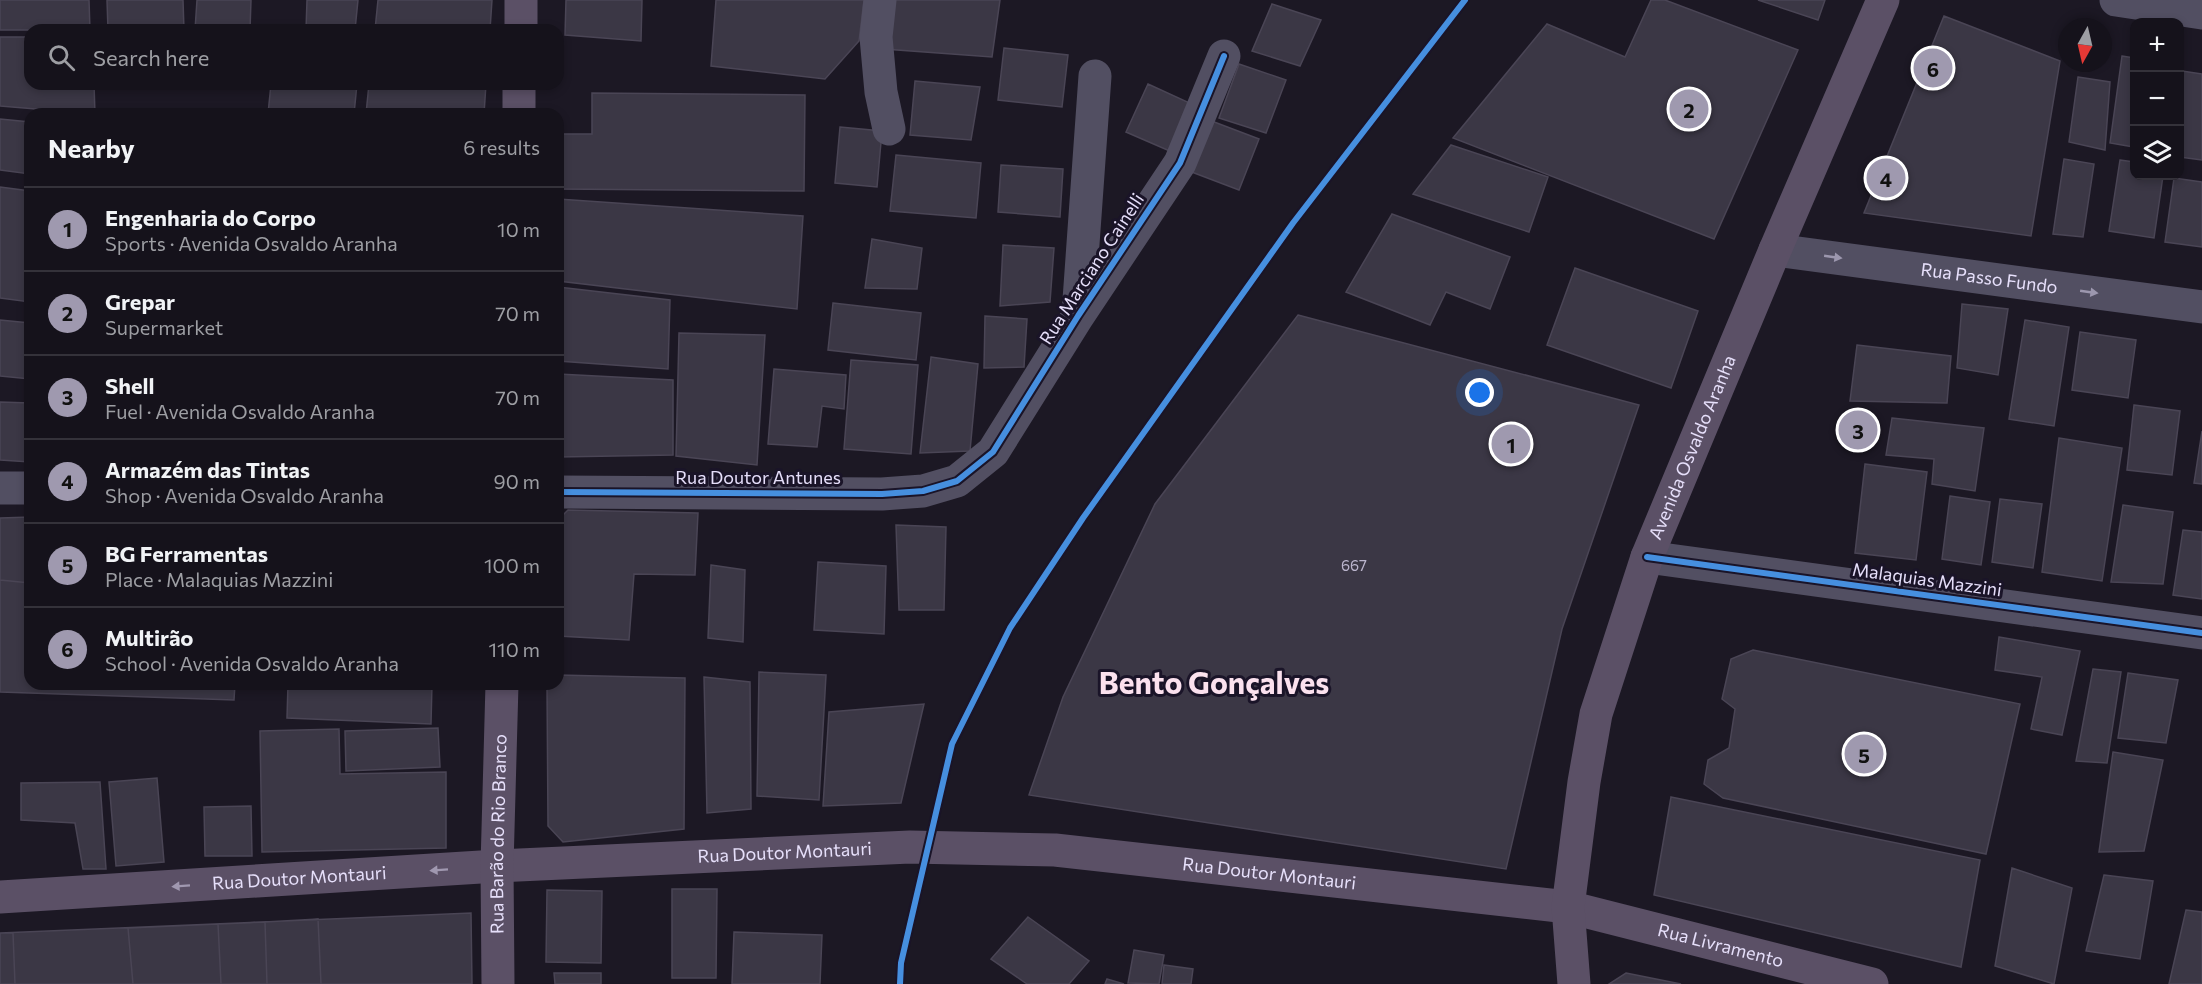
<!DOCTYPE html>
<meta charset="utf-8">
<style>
body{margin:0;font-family:Commissioner,sans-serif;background:#222028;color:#f1f3f6}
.controls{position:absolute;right:18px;top:18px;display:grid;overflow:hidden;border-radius:12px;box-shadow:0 3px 9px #0003}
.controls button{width:54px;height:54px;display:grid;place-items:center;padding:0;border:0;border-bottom:2px solid #34323a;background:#15121b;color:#f1f3f6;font:30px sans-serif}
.compass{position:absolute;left:2058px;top:18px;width:54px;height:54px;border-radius:50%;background:#15121b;box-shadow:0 3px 9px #0003;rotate:188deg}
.you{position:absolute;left:1480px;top:393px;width:21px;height:21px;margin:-15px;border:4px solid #fff;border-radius:50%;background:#1a73e8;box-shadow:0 0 0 9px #1a73e833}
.badge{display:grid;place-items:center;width:39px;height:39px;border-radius:50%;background:#9f99af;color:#111;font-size:20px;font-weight:700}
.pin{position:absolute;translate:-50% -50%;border:3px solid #fff;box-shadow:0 2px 6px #0006}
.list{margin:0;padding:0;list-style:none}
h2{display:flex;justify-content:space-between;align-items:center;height:78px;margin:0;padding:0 24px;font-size:26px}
h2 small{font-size:20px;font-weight:400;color:#9d9ea3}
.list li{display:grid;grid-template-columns:39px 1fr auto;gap:18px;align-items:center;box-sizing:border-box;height:84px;padding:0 24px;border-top:2px solid #34323a}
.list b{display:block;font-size:22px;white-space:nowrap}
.list p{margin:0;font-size:20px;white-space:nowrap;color:#9d9ea3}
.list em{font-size:20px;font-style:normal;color:#9d9ea3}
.icon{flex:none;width:33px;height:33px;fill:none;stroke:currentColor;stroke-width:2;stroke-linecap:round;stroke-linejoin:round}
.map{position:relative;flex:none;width:2202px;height:984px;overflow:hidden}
.search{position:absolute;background:#15121b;box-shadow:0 3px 9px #0003;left:24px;top:24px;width:540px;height:66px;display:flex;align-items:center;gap:15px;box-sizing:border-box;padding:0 21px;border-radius:18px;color:#9d9ea3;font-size:22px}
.panel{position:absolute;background:#15121b;box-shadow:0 3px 9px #0003;left:24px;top:108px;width:540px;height:582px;border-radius:18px}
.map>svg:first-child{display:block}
.building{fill:#3b3745;stroke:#4a4555;stroke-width:1.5}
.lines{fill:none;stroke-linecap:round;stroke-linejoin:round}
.minor{stroke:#524f62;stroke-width:33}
.major{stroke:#5b5066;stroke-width:33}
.cycleway-casing{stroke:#1a1428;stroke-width:10}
.cycleway{stroke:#468fdf;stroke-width:6}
.oneway{fill:#9c97ae}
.oneway2{fill:#a098b0}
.labels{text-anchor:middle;stroke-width:6;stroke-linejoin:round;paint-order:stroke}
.number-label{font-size:15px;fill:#bbb5cd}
.street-label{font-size:18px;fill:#e6dffa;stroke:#1a1428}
.town-label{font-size:30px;font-weight:bold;fill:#fbe1ee;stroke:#1a1428}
</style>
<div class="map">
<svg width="2202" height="984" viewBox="0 0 2202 984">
<rect width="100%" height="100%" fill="#1c1824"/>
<path class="building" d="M 0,0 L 89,0 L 90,30 L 0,30 Z
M 107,0 L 183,0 L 184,30 L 108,30 Z
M 197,0 L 251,0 L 250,30 L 195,30 Z
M 307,0 L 358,0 L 355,30 L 306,30 Z
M 378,0 L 492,0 L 490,30 L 375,30 Z
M 566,0 L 642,0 L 641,41 L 565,35 Z
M 716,0 L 864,0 L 859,41 L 825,79 L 711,66 Z
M 893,0 L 1000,0 L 992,57 L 884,49 Z
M 1651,0 L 1665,0 L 1798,50 L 1714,239 L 1453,138 L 1547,24 L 1625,57 Z
M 1758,0 L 1825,0 L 1818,20 Z
M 1272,4 L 1321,20 L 1300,66 L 1252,51 Z
M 1944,16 L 2060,61 L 2031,236 L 1864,213 Z
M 0,37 L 30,37 L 30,84 L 94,84 L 95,114 L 0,106 Z
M 1004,48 L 1068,55 L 1062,107 L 998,100 Z
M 2122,56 L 2134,58 L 2134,147 L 2110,143 Z
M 1239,64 L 1286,80 L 1266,133 L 1219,118 Z
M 2182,71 L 2202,74 L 2202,160 L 2180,157 L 2180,90 Z
M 2078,77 L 2110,82 L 2105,150 L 2069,142 Z
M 915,81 L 980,87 L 971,140 L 910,135 Z
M 271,84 L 357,84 L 354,114 L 268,114 Z
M 369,84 L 486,84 L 484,114 L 366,114 Z
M 1148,84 L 1194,105 L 1172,152 L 1126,132 Z
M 592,93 L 805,95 L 804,191 L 558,189 L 558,134 L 592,134 Z
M 0,119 L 30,122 L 30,174 L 0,170 Z
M 1209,120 L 1259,139 L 1239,190 L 1189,171 Z
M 840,127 L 882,131 L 877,187 L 835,183 Z
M 1451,145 L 1548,177 L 1529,232 L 1413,194 Z
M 896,155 L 981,163 L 976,218 L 890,211 Z
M 2064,159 L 2094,164 L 2083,237 L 2053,234 Z
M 2120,160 L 2134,162 L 2134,176 L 2163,176 L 2154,238 L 2109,231 Z
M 1001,165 L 1063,169 L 1060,217 L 998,212 Z
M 2174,178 L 2202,182 L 2202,247 L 2165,242 Z
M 0,187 L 30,191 L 30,302 L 0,298 Z
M 558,199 L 803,216 L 797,309 L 558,281 Z
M 1392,214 L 1510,257 L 1490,309 L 1446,292 L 1430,325 L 1346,292 Z
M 872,239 L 922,248 L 917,289 L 865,288 Z
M 1003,245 L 1054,248 L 1050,302 L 1000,306 Z
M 1575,268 L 1698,311 L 1671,388 L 1547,345 Z
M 558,287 L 670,300 L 668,369 L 558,361 Z
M 833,303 L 921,313 L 916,360 L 828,350 Z
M 1962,304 L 2008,309 L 1998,375 L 1957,368 Z
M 1298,315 L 1639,405 L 1562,629 L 1506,869 L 1029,795 L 1063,697 L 1155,504 Z
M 985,316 L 1027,319 L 1024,367 L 984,368 Z
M 0,320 L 30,323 L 30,379 L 0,376 Z
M 2025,320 L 2069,327 L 2054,426 L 2009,419 Z
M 2080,332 L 2136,340 L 2128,398 L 2072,390 Z
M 679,333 L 765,335 L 757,465 L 676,456 Z
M 1857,345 L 1951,356 L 1947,403 L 1850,401 Z
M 931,357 L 978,364 L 970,451 L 920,453 Z
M 851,360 L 918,365 L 911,454 L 844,449 Z
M 774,369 L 846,375 L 844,409 L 822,406 L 817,447 L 768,444 Z
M 558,374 L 673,380 L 673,455 L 558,457 Z
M 0,402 L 30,403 L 30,462 L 0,460 Z
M 2134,405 L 2180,411 L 2172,475 L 2127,470 Z
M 1892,418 L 1984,428 L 1975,491 L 1932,484 L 1934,459 L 1886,455 Z
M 2202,431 L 2202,484 L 2194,483 Z
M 2059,438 L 2122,448 L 2102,581 L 2042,572 Z
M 1865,464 L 1927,472 L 1916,560 L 1855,553 Z
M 1950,496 L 1990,502 L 1981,565 L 1942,559 Z
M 2000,499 L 2042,504 L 2033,568 L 1992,562 Z
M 2123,505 L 2173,512 L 2163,584 L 2111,582 Z
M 568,510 L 698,513 L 695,575 L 634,574 L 629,640 L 558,636 L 558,520 Z
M 30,517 L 30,583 L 0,580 L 0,518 Z
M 896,525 L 946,527 L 944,610 L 899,610 Z
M 2183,530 L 2202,532 L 2202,599 L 2173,595 Z
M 818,562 L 886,566 L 884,634 L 814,630 Z
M 711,565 L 745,570 L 743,642 L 708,638 Z
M 0,580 L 30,583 L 30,684 L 235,684 L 234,700 L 0,692 Z
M 1999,637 L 2080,651 L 2062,735 L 2031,729 L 2042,677 L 1995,670 Z
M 1753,650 L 2020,704 L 1986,854 L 1723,798 L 1704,784 L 1708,760 L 1729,748 L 1735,709 L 1722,699 L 1731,659 Z
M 2093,669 L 2121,672 L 2107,763 L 2076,761 Z
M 759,672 L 826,675 L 819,800 L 757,796 Z
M 2128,673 L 2178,680 L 2166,743 L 2118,738 Z
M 558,675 L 685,678 L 684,829 L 563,842 L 548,826 L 547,684 L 558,684 Z
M 704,677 L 750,682 L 751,809 L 707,813 Z
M 288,684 L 432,684 L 431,724 L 287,718 Z
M 924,704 L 901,803 L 823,806 L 829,712 Z
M 438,728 L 440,767 L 346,771 L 345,731 Z
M 339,729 L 340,774 L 446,772 L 446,848 L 262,852 L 260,731 Z
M 2113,752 L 2163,760 L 2144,851 L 2099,852 Z
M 157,778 L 164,862 L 116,866 L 109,782 Z
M 100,782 L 106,869 L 83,869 L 75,823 L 21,820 L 21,783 Z
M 1671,797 L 1980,860 L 1961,967 L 1654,895 Z
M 251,806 L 252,856 L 205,856 L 204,807 Z
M 2012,868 L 2072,888 L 2054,984 L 1995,966 Z
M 2104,875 L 2153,881 L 2140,959 L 2086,951 Z
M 672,889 L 717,889 L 716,978 L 672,978 Z
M 547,890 L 602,891 L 601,963 L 546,962 Z
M 2186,910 L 2202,912 L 2202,984 L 2169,984 Z
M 471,913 L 472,984 L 0,984 L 0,933 Z
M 1028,917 L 1089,961 L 1069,984 L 1027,984 L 991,959 Z
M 318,919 L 321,984 L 267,984 L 265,922 Z
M 265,922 L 267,984 L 221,984 L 218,924 Z
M 218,924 L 221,984 L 133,984 L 128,928 Z
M 734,932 L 822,935 L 820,984 L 732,984 Z
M 0,933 L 13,933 L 15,984 L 0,984 Z
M 1134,950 L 1164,955 L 1159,984 L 1128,983 Z
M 1164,965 L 1193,969 L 1191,984 L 1162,984 Z
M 554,973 L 601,973 L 601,984 L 555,984 Z
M 1626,973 L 1681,984 L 1609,984 Z
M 1107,979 L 1124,984 L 1105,984 Z"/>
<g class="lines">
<g class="minor">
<path d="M 880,0 L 876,37 L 881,92 L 889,129"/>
<path d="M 2116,0 L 2202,13"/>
<path id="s1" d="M 1775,250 L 2202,307"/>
<path d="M 1078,314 L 1095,76"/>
<path d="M 0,488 L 30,488"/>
<path d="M 558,492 L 882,494 L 923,491 L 957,481 L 993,452 L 1078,316 L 1180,163 L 1224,56"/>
<path d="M 1647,557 L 2202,633"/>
</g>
<g class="major">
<path d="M 521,30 L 521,0"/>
<path d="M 519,114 L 519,84"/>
<path id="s2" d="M 0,897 L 497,866 L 910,847 L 1055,850 L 1568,907 L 1872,984"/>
<path id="s3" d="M 498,984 L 497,866 L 502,684"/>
<path id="s4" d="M 1574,984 L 1568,907 L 1584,782 L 1596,714 L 1647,557 L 1775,250 L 1883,0"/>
</g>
<defs>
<path id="cycleway" d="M 558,492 L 882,494 L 923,491 L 957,481 L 993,452 L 1078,316 L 1180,163 L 1224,56
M 1647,557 L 2202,633
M 900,984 L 901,963 L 952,744 L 1010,628 L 1083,518 L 1293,223 L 1465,0"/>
</defs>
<use href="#cycleway" class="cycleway-casing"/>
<use href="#cycleway" class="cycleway"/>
</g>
<defs><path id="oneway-solid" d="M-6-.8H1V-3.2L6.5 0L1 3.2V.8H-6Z" transform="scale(1.5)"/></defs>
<g class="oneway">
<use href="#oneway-solid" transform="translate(1833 257) rotate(8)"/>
<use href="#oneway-solid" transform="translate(2089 292) rotate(8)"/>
</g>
<g class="oneway2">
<use href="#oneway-solid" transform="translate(439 870) rotate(176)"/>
<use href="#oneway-solid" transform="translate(181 886) rotate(176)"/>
</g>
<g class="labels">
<g class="number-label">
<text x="1354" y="571">667</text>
</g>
<g class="street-label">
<text transform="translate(1092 269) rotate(-57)" y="6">Rua Marciano Cainelli</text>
<text dy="6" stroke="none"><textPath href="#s1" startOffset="216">Rua Passo Fundo</textPath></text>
<text dy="6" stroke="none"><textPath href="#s4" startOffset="556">Avenida Osvaldo Aranha</textPath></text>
<text x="758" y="484">Rua Doutor Antunes</text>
<text transform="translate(1927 580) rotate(8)" y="6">Malaquias Mazzini</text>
<text dy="6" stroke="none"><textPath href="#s3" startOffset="150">Rua Barão do Rio Branco</textPath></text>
<text dy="6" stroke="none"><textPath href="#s2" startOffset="786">Rua Doutor Montauri</textPath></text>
<text dy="6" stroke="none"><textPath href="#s2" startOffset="1272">Rua Doutor Montauri</textPath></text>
<text dy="6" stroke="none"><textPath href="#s2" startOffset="300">Rua Doutor Montauri</textPath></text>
<text dy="6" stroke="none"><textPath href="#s2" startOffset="1730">Rua Livramento</textPath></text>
</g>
<g class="town-label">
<text x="1214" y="694">Bento Gonçalves</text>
</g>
</g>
</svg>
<div class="controls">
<button>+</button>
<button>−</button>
<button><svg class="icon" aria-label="layers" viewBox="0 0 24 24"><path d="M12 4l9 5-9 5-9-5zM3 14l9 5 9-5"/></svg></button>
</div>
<svg class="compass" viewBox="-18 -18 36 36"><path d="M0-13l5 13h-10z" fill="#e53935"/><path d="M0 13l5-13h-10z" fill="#9d9ea3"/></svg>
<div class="you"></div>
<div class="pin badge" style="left:1511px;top:444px">1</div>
<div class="pin badge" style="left:1689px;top:109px">2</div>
<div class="pin badge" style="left:1858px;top:430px">3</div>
<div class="pin badge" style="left:1886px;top:178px">4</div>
<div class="pin badge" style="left:1864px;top:754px">5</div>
<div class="pin badge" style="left:1933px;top:68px">6</div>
<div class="search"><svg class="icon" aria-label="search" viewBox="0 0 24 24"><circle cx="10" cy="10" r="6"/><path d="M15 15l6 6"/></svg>Search here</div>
<section class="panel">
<h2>Nearby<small>6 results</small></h2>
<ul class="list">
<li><span class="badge">1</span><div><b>Engenharia do Corpo</b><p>Sports · Avenida Osvaldo Aranha</p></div><em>10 m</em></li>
<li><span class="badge">2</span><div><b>Grepar</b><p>Supermarket</p></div><em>70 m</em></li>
<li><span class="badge">3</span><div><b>Shell</b><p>Fuel · Avenida Osvaldo Aranha</p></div><em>70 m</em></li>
<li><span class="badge">4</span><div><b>Armazém das Tintas</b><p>Shop · Avenida Osvaldo Aranha</p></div><em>90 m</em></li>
<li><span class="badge">5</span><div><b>BG Ferramentas</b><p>Place · Malaquias Mazzini</p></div><em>100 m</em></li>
<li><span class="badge">6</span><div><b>Multirão</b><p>School · Avenida Osvaldo Aranha</p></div><em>110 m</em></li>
</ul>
</section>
</div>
